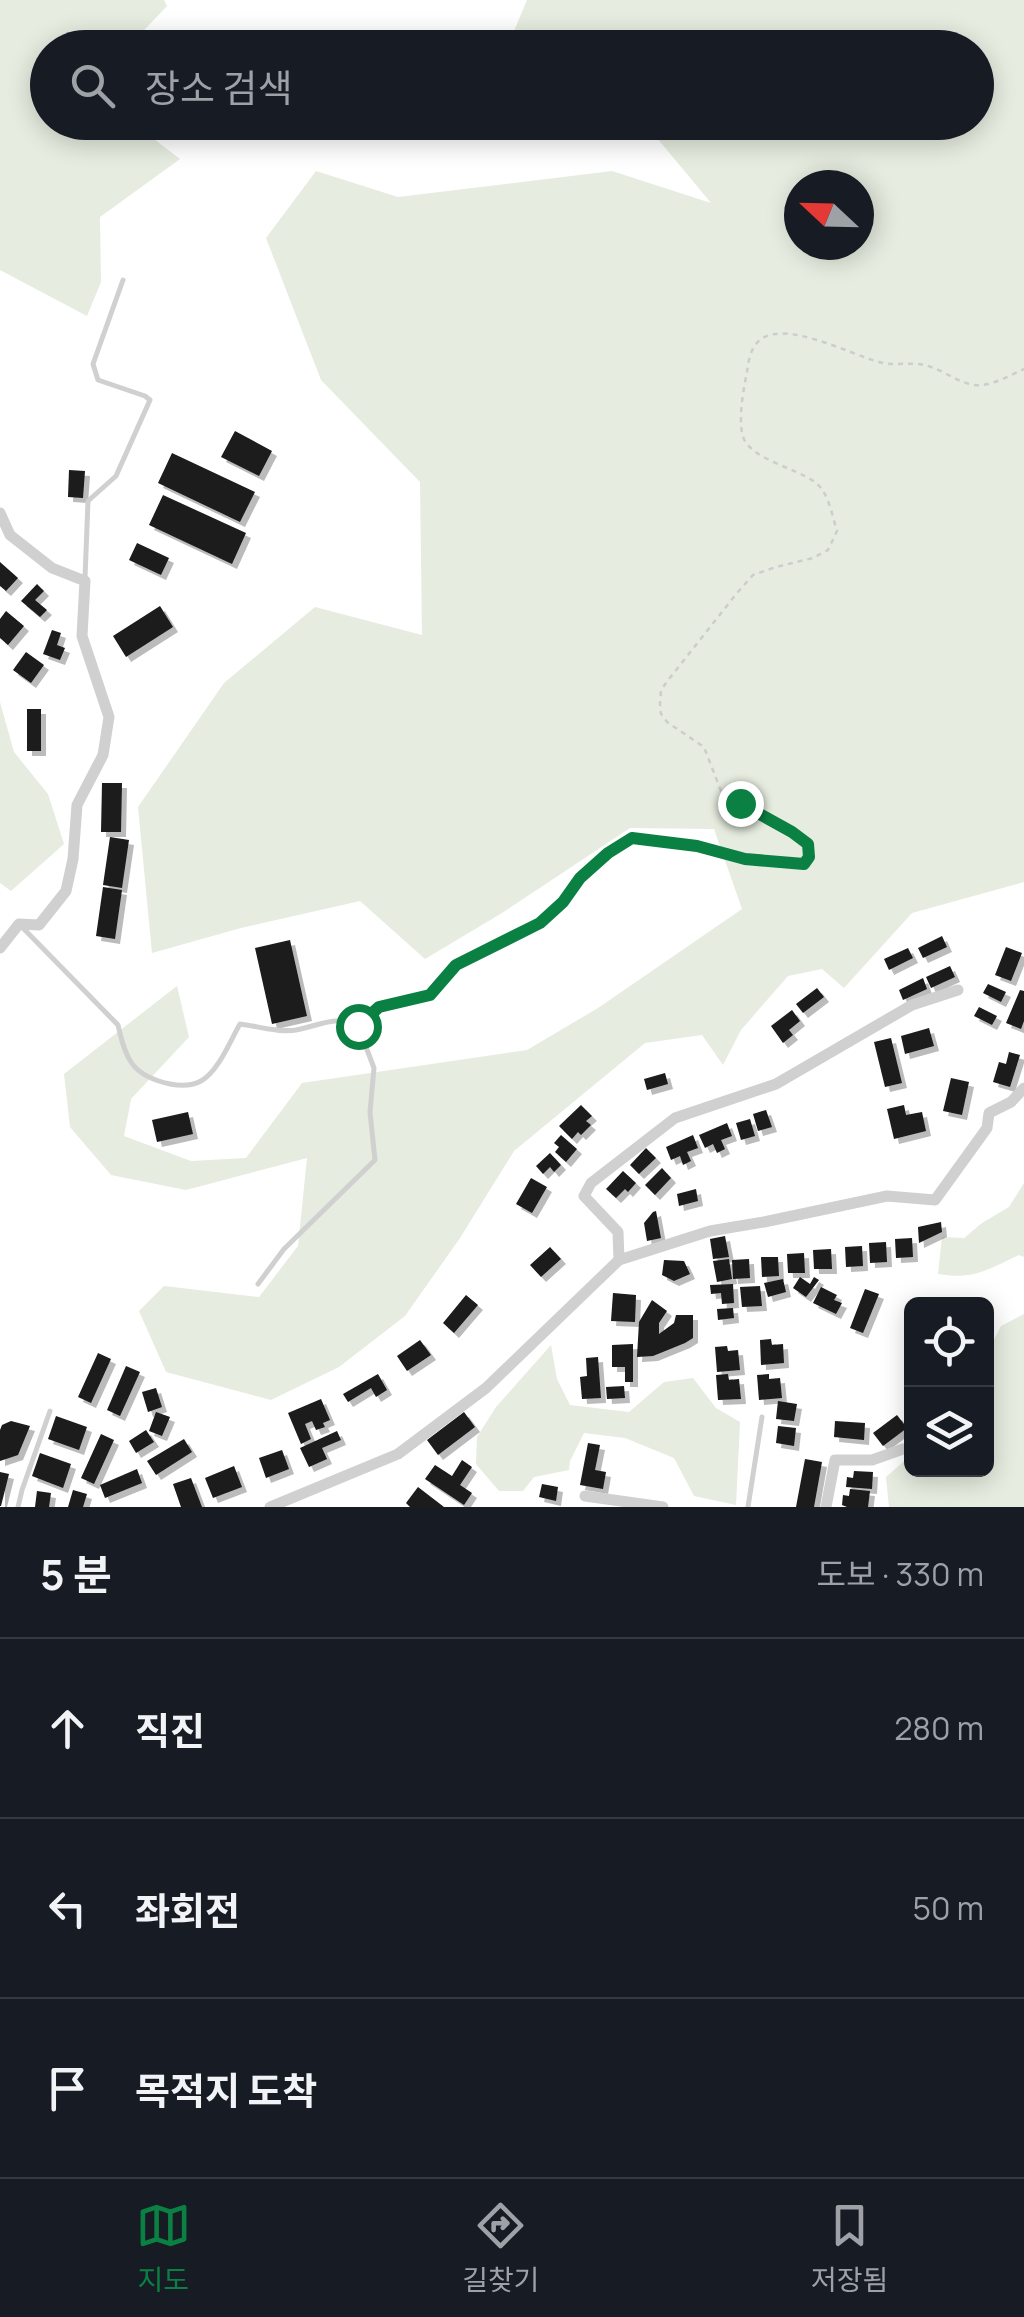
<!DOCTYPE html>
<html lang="ko">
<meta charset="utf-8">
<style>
body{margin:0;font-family:Manrope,"Noto Sans KR",sans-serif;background:#20242c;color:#f1f3f6}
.controls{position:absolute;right:30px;bottom:30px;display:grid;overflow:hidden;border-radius:15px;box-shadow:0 5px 25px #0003}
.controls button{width:90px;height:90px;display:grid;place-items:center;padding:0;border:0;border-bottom:2px solid #363941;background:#171b24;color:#f1f3f6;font:50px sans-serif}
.compass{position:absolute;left:784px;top:170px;width:90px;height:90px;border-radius:50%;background:#171b24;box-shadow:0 5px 25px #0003;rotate:292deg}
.stop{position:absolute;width:30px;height:30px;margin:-22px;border:8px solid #0b8043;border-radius:50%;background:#fff}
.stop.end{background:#0b8043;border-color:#fff;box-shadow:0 2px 10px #0008}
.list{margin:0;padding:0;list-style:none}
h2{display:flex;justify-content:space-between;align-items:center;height:130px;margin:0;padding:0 40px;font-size:42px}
h2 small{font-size:32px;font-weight:400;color:#9ea1a6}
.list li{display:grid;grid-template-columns:65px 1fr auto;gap:30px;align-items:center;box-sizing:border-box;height:180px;padding:0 40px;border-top:2px solid #363941}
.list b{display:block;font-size:38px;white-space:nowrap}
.list em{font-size:32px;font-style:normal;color:#9ea1a6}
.icon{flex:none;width:55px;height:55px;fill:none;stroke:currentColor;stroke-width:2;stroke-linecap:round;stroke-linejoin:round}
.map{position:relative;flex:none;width:1024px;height:1507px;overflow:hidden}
.search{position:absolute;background:#171b24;box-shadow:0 5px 25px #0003;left:30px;right:30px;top:30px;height:110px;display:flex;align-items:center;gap:25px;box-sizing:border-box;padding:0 35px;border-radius:55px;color:#9ea1a6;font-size:38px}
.sheet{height:670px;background:#171b24}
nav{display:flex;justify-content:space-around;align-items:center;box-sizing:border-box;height:140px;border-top:2px solid #363941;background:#171b24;font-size:28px;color:#9ea1a6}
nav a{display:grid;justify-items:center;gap:5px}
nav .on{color:#0b8043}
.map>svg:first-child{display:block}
.green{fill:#e6ecdf;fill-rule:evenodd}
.building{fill:#1a1a1a;filter:url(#shadow)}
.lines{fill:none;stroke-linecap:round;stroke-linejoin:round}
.path{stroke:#cdcdcd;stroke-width:2.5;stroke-dasharray:5 5;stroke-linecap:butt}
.service{stroke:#d0d0d0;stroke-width:5}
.minor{stroke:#d0d0d0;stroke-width:11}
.route{stroke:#0b8043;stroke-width:12}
</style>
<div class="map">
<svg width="1024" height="1507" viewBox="0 0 1024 1507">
<defs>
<filter id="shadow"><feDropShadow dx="5" dy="5" stdDeviation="0" flood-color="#0004"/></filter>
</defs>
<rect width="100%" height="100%" fill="#fff"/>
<path class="green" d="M 0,0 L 164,0 L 167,6 L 128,47 L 48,48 L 48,122 L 133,123 L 180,159 L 100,217 L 101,282 L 87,316 L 0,270 Z
M 527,0 L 1024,0 L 1024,882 L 912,913 L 844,988 L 822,969 L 788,976 L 741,1030 L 723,1065 L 702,1035 L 645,1043 L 514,1151 L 460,1238 L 405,1316 L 339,1367 L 271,1400 L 166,1372 L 139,1311 L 164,1286 L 259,1297 L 298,1246 L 307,1158 L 186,1190 L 111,1175 L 70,1127 L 64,1074 L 177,986 L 189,1037 L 131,1099 L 124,1136 L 191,1161 L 246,1158 L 302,1083 L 527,1050 L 598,1008 L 742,909 L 714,829 L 630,828 L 502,913 L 425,959 L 360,901 L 241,928 L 152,953 L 138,807 L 224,683 L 315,607 L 422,635 L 420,482 L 321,380 L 266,238 L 316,171 L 398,197 L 612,171 L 711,203 L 647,126 L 641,123 L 976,122 L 976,48 L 525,47 L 511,38 ZM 799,185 L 859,185 L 859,245 L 799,245 Z
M 0,702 L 14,752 L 48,794 L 64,844 L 11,891 L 0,883 Z
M 1024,1183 L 1024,1257 L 1019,1255 C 987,1270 973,1280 938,1274 L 942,1237 L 964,1238 L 982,1223 L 1009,1207 Z
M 1024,1314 L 1024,1507 L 889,1507 L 886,1477 L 911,1455 L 912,1470 L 986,1470 L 987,1353 L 1001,1326 Z
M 551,1345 L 557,1379 L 570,1405 L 629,1412 L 664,1382 L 693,1378 L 716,1408 L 740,1422 L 736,1505 L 694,1496 L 674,1458 L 625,1438 L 584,1433 L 570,1461 L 569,1470 L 534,1477 L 523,1491 L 499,1491 L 476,1464 L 477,1437 L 496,1407 Z"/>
<path class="building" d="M 235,431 L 272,451 L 259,476 L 221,457 Z
M 172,453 L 255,492 L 240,522 L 158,483 Z
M 69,470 L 85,471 L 83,498 L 68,497 Z
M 163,495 L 246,533 L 232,564 L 149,525 Z
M 137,543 L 169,558 L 161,575 L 129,560 Z
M 0,562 L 18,578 L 6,591 L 0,586 Z
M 37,584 L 44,591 L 35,600 L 47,610 L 40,617 L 21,601 Z
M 160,606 L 173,627 L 126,657 L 113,636 Z
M 6,611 L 24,626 L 8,645 L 0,638 L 0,619 Z
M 52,630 L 61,633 L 57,645 L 65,648 L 60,660 L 43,654 Z
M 26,652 L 44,665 L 31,683 L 13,670 Z
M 27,709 L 41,709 L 41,751 L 27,751 Z
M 102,783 L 122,783 L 121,832 L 101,832 Z
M 110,837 L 129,840 L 122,888 L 103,885 Z
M 103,887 L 122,890 L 115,939 L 96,936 Z
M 942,936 L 947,947 L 923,958 L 918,948 Z
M 290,940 L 307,1016 L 272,1024 L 255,948 Z
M 1006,947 L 1022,953 L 1011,981 L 995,975 Z
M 908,948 L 913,958 L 889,970 L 884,959 Z
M 950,966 L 955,977 L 931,988 L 926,977 Z
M 923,978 L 927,989 L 903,1000 L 899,990 Z
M 988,984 L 1006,992 L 1001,1002 L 983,993 Z
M 817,988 L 824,997 L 803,1013 L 796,1004 Z
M 1020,990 L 1024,991 L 1024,1021 L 1021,1029 L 1006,1023 Z
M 979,1007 L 997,1016 L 992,1025 L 974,1016 Z
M 792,1010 L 800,1021 L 789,1030 L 793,1035 L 783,1043 L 771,1026 Z
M 929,1028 L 934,1046 L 905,1054 L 901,1036 Z
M 891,1038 L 902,1083 L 885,1087 L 874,1042 Z
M 1009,1052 L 1020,1055 L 1010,1087 L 993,1082 L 999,1062 L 1006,1064 Z
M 665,1073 L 668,1084 L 647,1090 L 644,1079 Z
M 951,1078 L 969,1082 L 962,1115 L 943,1111 Z
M 581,1105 L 592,1116 L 586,1121 L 591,1125 L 581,1135 L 578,1132 L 572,1139 L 559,1126 Z
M 904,1105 L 906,1115 L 922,1112 L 926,1131 L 894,1139 L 887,1109 Z
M 766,1110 L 772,1127 L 758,1131 L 753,1114 Z
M 188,1112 L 193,1134 L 157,1142 L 152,1120 Z
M 750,1119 L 755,1136 L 741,1140 L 736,1123 Z
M 727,1123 L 732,1136 L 721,1140 L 725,1149 L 717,1153 L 713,1144 L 705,1148 L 699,1135 Z
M 561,1135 L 577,1149 L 566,1162 L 555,1152 L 559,1147 L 554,1143 Z
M 693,1135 L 698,1148 L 687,1152 L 691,1161 L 683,1165 L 680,1156 L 671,1160 L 666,1147 Z
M 646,1148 L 656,1158 L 639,1174 L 630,1165 Z
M 550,1153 L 561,1165 L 554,1172 L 550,1167 L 543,1174 L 536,1166 Z
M 662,1168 L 671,1178 L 655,1195 L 645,1185 Z
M 623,1171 L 636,1183 L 628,1192 L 625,1189 L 616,1198 L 606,1189 Z
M 531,1178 L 547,1187 L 532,1213 L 516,1204 Z
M 696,1189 L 698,1201 L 679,1206 L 677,1194 Z
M 656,1211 L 661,1238 L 647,1241 L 644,1223 L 653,1212 Z
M 941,1222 L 942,1232 L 919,1243 L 918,1227 Z
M 725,1236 L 729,1257 L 713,1259 L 710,1239 Z
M 912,1238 L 913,1257 L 896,1258 L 895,1239 Z
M 886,1242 L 887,1262 L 870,1263 L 869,1243 Z
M 862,1246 L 863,1266 L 846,1267 L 845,1247 Z
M 550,1247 L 561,1259 L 541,1277 L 530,1265 Z
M 831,1249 L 832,1269 L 814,1269 L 813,1250 Z
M 804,1253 L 805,1273 L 788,1273 L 787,1254 Z
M 761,1257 L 778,1257 L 779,1276 L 762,1277 Z
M 729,1259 L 732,1279 L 717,1282 L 713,1261 Z
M 749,1259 L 750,1278 L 733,1279 L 732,1260 Z
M 664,1260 L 684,1261 L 690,1274 L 674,1281 L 662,1275 Z
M 800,1277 L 810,1284 L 814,1277 L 819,1280 L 806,1297 L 793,1288 Z
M 783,1279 L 786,1292 L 768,1297 L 764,1283 Z
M 733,1284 L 734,1303 L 722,1304 L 721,1293 L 711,1294 L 710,1285 Z
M 760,1286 L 762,1306 L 742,1307 L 740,1287 Z
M 821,1287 L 837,1295 L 834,1300 L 842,1303 L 836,1314 L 813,1303 Z
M 865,1289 L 879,1294 L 863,1333 L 850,1328 Z
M 613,1293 L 636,1295 L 635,1322 L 611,1321 Z
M 466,1295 L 478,1305 L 454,1333 L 443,1323 Z
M 652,1300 L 667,1311 L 659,1323 L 659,1334 L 674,1323 L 676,1315 L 693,1315 L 693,1338 L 685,1343 L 653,1356 L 637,1357 L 639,1322 Z
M 733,1308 L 734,1318 L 718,1320 L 717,1309 Z
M 771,1339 L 772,1345 L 783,1344 L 784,1363 L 761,1365 L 760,1340 Z
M 420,1340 L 431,1355 L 407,1371 L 397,1356 Z
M 633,1344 L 633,1382 L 625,1382 L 625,1367 L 612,1367 L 612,1345 Z
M 727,1346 L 728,1351 L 738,1350 L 740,1370 L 717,1372 L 715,1347 Z
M 98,1353 L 111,1359 L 91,1403 L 78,1397 Z
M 598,1357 L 601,1398 L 582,1399 L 580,1377 L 587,1376 L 586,1358 Z
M 126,1366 L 140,1372 L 120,1416 L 107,1410 Z
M 378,1374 L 387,1390 L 376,1397 L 371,1388 L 348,1402 L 343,1394 Z
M 728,1374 L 729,1380 L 739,1379 L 741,1399 L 718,1400 L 716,1375 Z
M 769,1374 L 769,1379 L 780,1378 L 782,1398 L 759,1400 L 757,1375 Z
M 624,1386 L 625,1398 L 607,1399 L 606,1387 Z
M 156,1388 L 162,1407 L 148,1412 L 142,1392 Z
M 321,1399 L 330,1420 L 323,1423 L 325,1427 L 316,1430 L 312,1421 L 305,1424 L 311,1439 L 301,1444 L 288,1413 Z
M 778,1401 L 797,1404 L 794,1421 L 776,1419 Z
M 156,1412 L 170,1417 L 162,1436 L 149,1431 Z
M 464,1412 L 475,1427 L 438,1455 L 427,1440 Z
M 897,1415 L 907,1428 L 883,1446 L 873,1433 Z
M 56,1416 L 87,1427 L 79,1450 L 48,1439 Z
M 11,1421 L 30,1426 L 18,1455 L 0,1461 L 0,1430 L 2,1425 Z
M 835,1421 L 865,1423 L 864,1440 L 834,1437 Z
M 778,1426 L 796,1428 L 794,1446 L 776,1443 Z
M 146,1430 L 154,1442 L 136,1453 L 129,1441 Z
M 337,1431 L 341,1440 L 322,1448 L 327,1459 L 309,1467 L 300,1448 Z
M 101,1434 L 114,1440 L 94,1484 L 81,1478 Z
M 184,1439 L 192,1452 L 156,1475 L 147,1461 Z
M 588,1443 L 600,1445 L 595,1470 L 606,1472 L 603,1489 L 580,1485 Z
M 282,1450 L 289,1469 L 266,1478 L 259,1458 Z
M 40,1453 L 71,1464 L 63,1488 L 32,1476 Z
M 805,1459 L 822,1462 L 814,1507 L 796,1507 Z
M 462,1460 L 472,1467 L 460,1485 L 472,1493 L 464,1505 L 425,1479 L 435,1465 L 452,1476 Z
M 234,1466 L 242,1487 L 213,1498 L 205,1478 Z
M 137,1469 L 142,1483 L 105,1498 L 100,1485 Z
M 854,1471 L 873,1472 L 872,1489 L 846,1487 L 847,1477 L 853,1478 Z
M 0,1472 L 9,1474 L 1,1506 L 0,1506 Z
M 191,1478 L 202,1507 L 181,1507 L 173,1484 Z
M 542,1484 L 558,1487 L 556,1501 L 539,1497 Z
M 418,1487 L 444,1507 L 410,1507 L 406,1503 Z
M 850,1489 L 870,1491 L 868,1507 L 847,1507 L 842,1505 L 843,1495 L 849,1496 Z
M 73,1490 L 87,1494 L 83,1507 L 68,1507 Z
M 37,1491 L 51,1493 L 49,1507 L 35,1507 Z"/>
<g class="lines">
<path class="path" d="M 365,1020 L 379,1007 L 430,995 L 456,965 L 496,947 L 540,923 L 563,902 L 581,878 L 608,853 L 632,837 C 653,840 674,842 695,846 C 731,853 766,867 804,864 L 809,857 L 808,844 L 792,832 L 721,791 L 704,747 L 667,722 L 661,714 L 660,704 L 661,690 L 669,679 L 737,593 L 753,575 L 776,567 L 813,558 L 828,550 L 837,531 C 832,516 829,493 816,483 C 798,468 746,459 742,433 C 739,414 743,392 747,372 C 748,364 750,351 756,344 C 778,315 851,355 879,362 C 896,367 914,360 931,367 C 947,372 964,387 981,385 C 995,384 1011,375 1024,369"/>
<path class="service" d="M 85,578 L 88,501 L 116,476 L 150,400 L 145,396 L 98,380 L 93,364 L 123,280
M 21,926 L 118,1025 C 126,1061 133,1076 170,1084 C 180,1086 192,1086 201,1081 C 218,1072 230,1041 240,1024 C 257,1026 280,1033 296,1030 C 319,1026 335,1014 358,1026 L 374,1068 L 370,1112 L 375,1160 L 284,1249 L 258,1284
M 18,1507 L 22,1490 L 50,1411
M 748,1507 L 762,1417"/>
<path class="minor" d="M 0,513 L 10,535 L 52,568 L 85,581 L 82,636 L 109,717 L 103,755 L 77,805 L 73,859 L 66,891 L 39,925 L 19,924 L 0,948
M 619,1260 L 710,1231 L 764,1222 L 887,1196 L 935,1200 L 987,1128 L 989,1113 L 1011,1102 L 1024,1088
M 585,1496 L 663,1507
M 270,1507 L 398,1454 L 486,1388 L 619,1260 L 618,1232 L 584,1196 L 591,1183 L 675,1118 L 776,1084 L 912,1005 L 958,990
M 826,1507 L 835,1460 L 872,1460 L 903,1449"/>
</g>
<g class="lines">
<path class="route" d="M 358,1026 L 379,1007 L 430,995 L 456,965 L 540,923 L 563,902 L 580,878 L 608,853 L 632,838 L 697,846 L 745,859 L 804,864 L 809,857 L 808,844 L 792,832 L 740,803"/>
</g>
</svg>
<div class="controls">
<button><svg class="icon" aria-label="locate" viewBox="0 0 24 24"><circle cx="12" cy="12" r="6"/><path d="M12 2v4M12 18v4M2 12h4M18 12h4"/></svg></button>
<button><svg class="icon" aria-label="layers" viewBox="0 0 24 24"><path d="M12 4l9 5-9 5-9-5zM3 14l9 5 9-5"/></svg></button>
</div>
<svg class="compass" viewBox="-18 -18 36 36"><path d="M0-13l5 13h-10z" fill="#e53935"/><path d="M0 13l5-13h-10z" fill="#9ea1a6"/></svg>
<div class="stop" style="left:358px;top:1026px"></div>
<div class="stop end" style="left:740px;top:803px"></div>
<div class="search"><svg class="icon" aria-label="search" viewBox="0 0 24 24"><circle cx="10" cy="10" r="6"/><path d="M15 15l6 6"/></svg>장소 검색</div>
</div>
<section class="sheet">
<h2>5 분<small>도보 · 330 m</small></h2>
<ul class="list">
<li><svg class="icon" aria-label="ahead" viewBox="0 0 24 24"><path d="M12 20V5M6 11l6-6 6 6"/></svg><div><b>직진</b></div><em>280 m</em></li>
<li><svg class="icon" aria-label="left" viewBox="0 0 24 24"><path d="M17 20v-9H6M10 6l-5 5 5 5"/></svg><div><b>좌회전</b></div><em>50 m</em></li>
<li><svg class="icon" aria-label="arrive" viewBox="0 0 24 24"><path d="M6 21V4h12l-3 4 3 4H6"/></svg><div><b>목적지 도착</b></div></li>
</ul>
</section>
<nav>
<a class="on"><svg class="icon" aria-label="map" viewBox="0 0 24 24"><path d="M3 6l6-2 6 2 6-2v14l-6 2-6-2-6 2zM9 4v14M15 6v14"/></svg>지도</a>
<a><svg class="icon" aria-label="directions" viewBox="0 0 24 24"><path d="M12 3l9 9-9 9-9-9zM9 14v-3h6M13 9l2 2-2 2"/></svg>길찾기</a>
<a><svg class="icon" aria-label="saved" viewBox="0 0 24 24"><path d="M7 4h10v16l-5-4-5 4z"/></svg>저장됨</a>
</nav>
